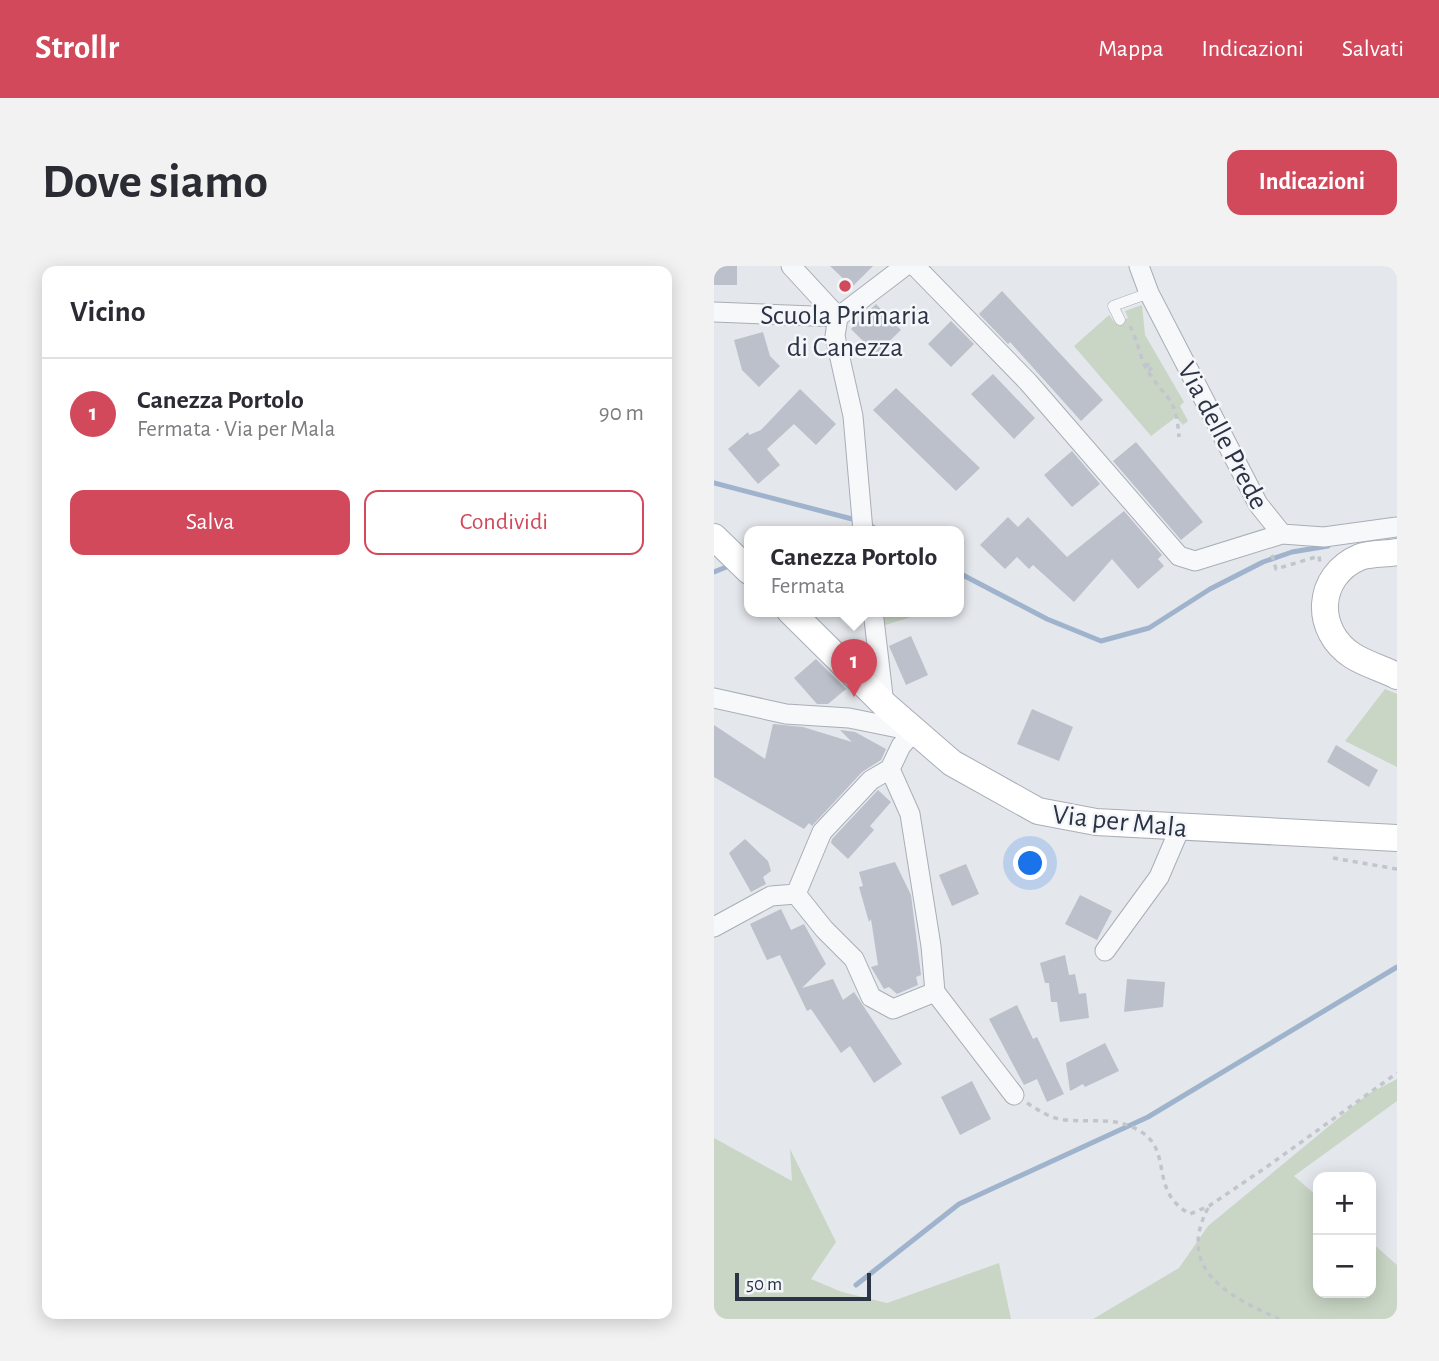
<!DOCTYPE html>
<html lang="it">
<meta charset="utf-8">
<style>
body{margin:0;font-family:"Alegreya Sans",sans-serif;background:#f2f2f3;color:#2b2b33}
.controls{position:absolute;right:21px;bottom:21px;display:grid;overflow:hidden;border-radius:14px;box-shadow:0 4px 18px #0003}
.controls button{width:63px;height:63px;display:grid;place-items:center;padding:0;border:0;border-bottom:2px solid #e1e1e2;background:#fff;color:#2b2b33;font:35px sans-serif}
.scale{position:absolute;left:21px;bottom:18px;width:136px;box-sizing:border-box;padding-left:7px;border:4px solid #2b3445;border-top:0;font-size:19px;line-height:24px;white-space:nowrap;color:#2b3445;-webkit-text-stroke:5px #f4f6f9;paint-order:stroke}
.you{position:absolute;left:317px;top:598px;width:24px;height:24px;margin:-18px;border:5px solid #fff;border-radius:50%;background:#1a73e8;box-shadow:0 0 0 10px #1a73e833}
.badge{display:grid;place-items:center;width:46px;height:46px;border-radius:50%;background:#d1495b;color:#fff;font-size:23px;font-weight:700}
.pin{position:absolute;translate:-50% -58px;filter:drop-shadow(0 2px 4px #0008)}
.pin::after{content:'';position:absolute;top:37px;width:24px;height:21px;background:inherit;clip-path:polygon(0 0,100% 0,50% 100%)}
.popup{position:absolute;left:30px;top:260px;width:220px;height:91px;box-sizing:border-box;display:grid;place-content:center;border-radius:14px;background:#fff;filter:drop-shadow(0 2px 5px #0005);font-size:23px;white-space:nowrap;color:#7c7c81}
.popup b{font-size:26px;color:#2b2b33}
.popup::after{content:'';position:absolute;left:50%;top:100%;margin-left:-14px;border:14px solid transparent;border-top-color:#fff}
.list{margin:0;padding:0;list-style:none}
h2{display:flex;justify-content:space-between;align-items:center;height:91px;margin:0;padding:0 28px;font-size:30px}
h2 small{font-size:23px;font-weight:400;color:#7c7c81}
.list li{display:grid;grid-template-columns:46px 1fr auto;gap:21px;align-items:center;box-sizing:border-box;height:112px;padding:0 28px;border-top:2px solid #e1e1e2}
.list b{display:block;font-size:26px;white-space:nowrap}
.list p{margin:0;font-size:23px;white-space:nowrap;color:#7c7c81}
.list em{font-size:23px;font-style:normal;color:#7c7c81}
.actions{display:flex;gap:14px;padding:21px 28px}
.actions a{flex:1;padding:16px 0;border:2px solid #d1495b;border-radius:14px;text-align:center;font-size:24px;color:#d1495b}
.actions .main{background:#d1495b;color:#fff}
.map{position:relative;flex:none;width:683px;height:1053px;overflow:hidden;border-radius:14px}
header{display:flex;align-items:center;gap:42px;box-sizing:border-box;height:98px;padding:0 35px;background:#d1495b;color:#fff}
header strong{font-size:33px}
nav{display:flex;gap:38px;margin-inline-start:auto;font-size:24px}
.intro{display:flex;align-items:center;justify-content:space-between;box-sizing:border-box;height:168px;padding:0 42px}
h1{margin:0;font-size:49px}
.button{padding:18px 32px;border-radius:14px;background:#d1495b;color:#fff;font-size:24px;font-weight:700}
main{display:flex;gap:42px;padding:0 42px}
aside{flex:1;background:#fff;border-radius:14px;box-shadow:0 4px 18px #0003}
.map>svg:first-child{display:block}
.green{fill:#c9d6c5}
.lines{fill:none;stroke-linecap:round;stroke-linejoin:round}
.stream{stroke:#9fb4cc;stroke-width:5}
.building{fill:#bbc0ca}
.service-casing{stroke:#a9aeb7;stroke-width:11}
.minor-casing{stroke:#a9aeb7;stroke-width:21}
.secondary-casing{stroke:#a9aeb7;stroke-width:28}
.path{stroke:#c2c5cb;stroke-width:3.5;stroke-dasharray:5 5;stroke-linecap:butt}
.service{stroke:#f7f8fa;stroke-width:10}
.minor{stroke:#f7f8fa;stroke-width:19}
.secondary{stroke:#fff;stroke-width:26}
.poi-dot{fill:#d1495b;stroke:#f4f6f9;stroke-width:2.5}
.labels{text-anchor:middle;stroke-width:5;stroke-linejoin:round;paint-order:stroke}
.poi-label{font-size:28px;fill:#2b3445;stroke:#f4f6f9}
.street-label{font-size:28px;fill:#2b3445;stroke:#f4f6f9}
</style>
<header>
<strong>Strollr</strong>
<nav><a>Mappa</a><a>Indicazioni</a><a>Salvati</a></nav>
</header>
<div class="intro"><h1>Dove siamo</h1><a class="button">Indicazioni</a></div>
<main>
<aside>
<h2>Vicino<small></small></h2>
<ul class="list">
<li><span class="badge">1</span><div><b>Canezza Portolo</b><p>Fermata · Via per Mala</p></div><em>90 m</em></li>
</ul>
<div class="actions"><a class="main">Salva</a><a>Condividi</a></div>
</aside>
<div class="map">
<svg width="683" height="1053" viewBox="0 0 683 1053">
<rect width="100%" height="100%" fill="#e4e7ec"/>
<path class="green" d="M 428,39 L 431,69 L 470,136 L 466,140 L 474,155 L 469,159 L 462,151 L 437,170 L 360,80 L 395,49 L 402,58 L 414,52 L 411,45 Z
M 169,345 L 217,345 L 171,359 Z
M 671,423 L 683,428 L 683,501 L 631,475 Z
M 683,813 L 683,835 L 580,910 L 604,931 L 604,1027 L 657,1027 L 657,976 L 683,999 L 683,1053 L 379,1053 L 465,1002 L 494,960 L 654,828 Z
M 0,872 L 78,915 L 76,883 L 122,976 L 97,1013 L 128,1026 L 173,1037 L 285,997 L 297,1053 L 0,1053 Z"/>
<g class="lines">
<path class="stream" d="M 0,217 L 142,254
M 155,259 L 166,265
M 0,306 L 15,300
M 245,307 L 333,353 L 387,375 L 435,362 L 496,323 L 549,296 L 578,286 L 614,280
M 142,1019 L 245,938 L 434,851 L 683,701"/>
</g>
<path class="building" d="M 0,0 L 23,0 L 23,19 L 0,19 Z
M 116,0 L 159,0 L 138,21 Z
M 288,25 L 389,134 L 367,155 L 296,76 L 294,78 L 265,48 Z
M 162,38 L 187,64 L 162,88 L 137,63 Z
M 237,55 L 260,78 L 237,101 L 214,78 Z
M 49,66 L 56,90 L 66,100 L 45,121 L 28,104 L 20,74 Z
M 279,108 L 321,152 L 300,173 L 257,128 Z
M 182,122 L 266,202 L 242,225 L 159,144 Z
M 86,123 L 122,158 L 102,179 L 80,158 L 53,183 L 66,199 L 44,218 L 14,183 L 34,166 L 35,169 L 47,164 Z
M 422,176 L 489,256 L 467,274 L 399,195 Z
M 358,185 L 386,218 L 358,241 L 330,209 Z
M 410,245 L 448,289 L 444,293 L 450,300 L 424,323 L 398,293 L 360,336 L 319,299 L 315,303 L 303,291 L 291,303 L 266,279 L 294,251 L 304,261 L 314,251 L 353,291 Z
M 197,370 L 214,409 L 192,419 L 175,380 Z
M 102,393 L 132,423 L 114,438 L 103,438 L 80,412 Z
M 318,443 L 359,461 L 345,495 L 303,478 Z
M 59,458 L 89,461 L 138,476 L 126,464 L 141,466 L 172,483 L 167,494 L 148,506 L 98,560 L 95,557 L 90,563 L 0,511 L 0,459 L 51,493 Z
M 622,479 L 664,504 L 655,521 L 613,496 Z
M 164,524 L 177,536 L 156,560 L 160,564 L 134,593 L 117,577 L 118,573 Z
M 31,573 L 54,595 L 57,605 L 49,611 L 52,618 L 37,626 L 15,587 Z
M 181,596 L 197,629 L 207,709 L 202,711 L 204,719 L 183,728 L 175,721 L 170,723 L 157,701 L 164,699 L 157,653 L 155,656 L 145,621 L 149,620 L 145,606 Z
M 252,598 L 265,628 L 238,640 L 225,609 Z
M 366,629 L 398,645 L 383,674 L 351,658 Z
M 67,643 L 77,664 L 90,658 L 112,698 L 88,722 L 119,713 L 129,734 L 140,726 L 188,798 L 160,817 L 136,780 L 127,787 L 97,743 L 93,745 L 66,689 L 53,694 L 36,658 Z
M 351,689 L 355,709 L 361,708 L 365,728 L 372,727 L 375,752 L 346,756 L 343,736 L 337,736 L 335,717 L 331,717 L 326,697 Z
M 413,713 L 451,716 L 449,741 L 410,746 Z
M 303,739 L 319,773 L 323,771 L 350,828 L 333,836 L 323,813 L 310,819 L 275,753 Z
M 391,777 L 405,805 L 371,821 L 369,818 L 356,825 L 352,797 Z
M 258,815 L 277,853 L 246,869 L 227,831 Z"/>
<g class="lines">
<defs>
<path id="service" d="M 406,54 L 399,40 L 435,27"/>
<path id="minor" d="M 77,0 L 124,51
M 201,0 L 314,116 L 465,290 L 481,295 L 568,268
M 425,0 L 435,27 L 544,238 L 568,268 L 610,271 L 683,261
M 0,46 L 124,51
M 149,265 L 139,150 L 121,70 L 124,51 L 191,0
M 159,345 L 170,438
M 0,432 L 72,448 L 135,452 L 199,465
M 82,628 L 110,663 L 140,693 L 157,731 L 179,743 L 221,726 L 217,680 L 196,548 L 176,503 L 187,480 L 200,465
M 0,661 L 57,630 L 82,628 L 108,566 L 157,514 L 176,503
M 391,685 L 445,611 L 466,562
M 221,726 L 300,829"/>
<path id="secondary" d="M 0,271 L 35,305
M 683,286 C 672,288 656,287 646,291 C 601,310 600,365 639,390 C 652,398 669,403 683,410
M 76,345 L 170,438 L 238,497 L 324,545 L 382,556 L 683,572"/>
</defs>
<use href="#service" class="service-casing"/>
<use href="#minor" class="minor-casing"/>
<use href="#secondary" class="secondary-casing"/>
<path class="path" d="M 416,60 C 424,75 426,94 435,107 C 455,137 462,131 465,171
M 431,98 L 439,100 L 434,106
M 558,289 L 562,303 L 605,290 L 606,297
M 619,592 L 683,603
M 313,837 C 326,845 337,853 352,854 C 379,857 401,850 426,865 C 460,885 434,925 476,948 L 495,940 L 554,900 L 683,807
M 494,942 C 461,1005 517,1031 565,1053"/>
<use href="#service" class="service"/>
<use href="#minor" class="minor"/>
<use href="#secondary" class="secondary"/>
</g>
<circle class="poi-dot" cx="131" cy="20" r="7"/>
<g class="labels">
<g class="poi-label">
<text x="131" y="58">Scuola Primaria<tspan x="131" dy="32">di Canezza</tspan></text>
</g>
<g class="street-label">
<text transform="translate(510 169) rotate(62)" y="10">Via delle Prede</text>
<text transform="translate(406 554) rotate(6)" y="10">Via per Mala</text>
</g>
</g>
</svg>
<div class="controls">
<button>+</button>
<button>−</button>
</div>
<div class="scale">50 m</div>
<div class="you"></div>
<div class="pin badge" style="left:140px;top:431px">1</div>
<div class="popup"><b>Canezza Portolo</b>Fermata</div>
</div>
</main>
